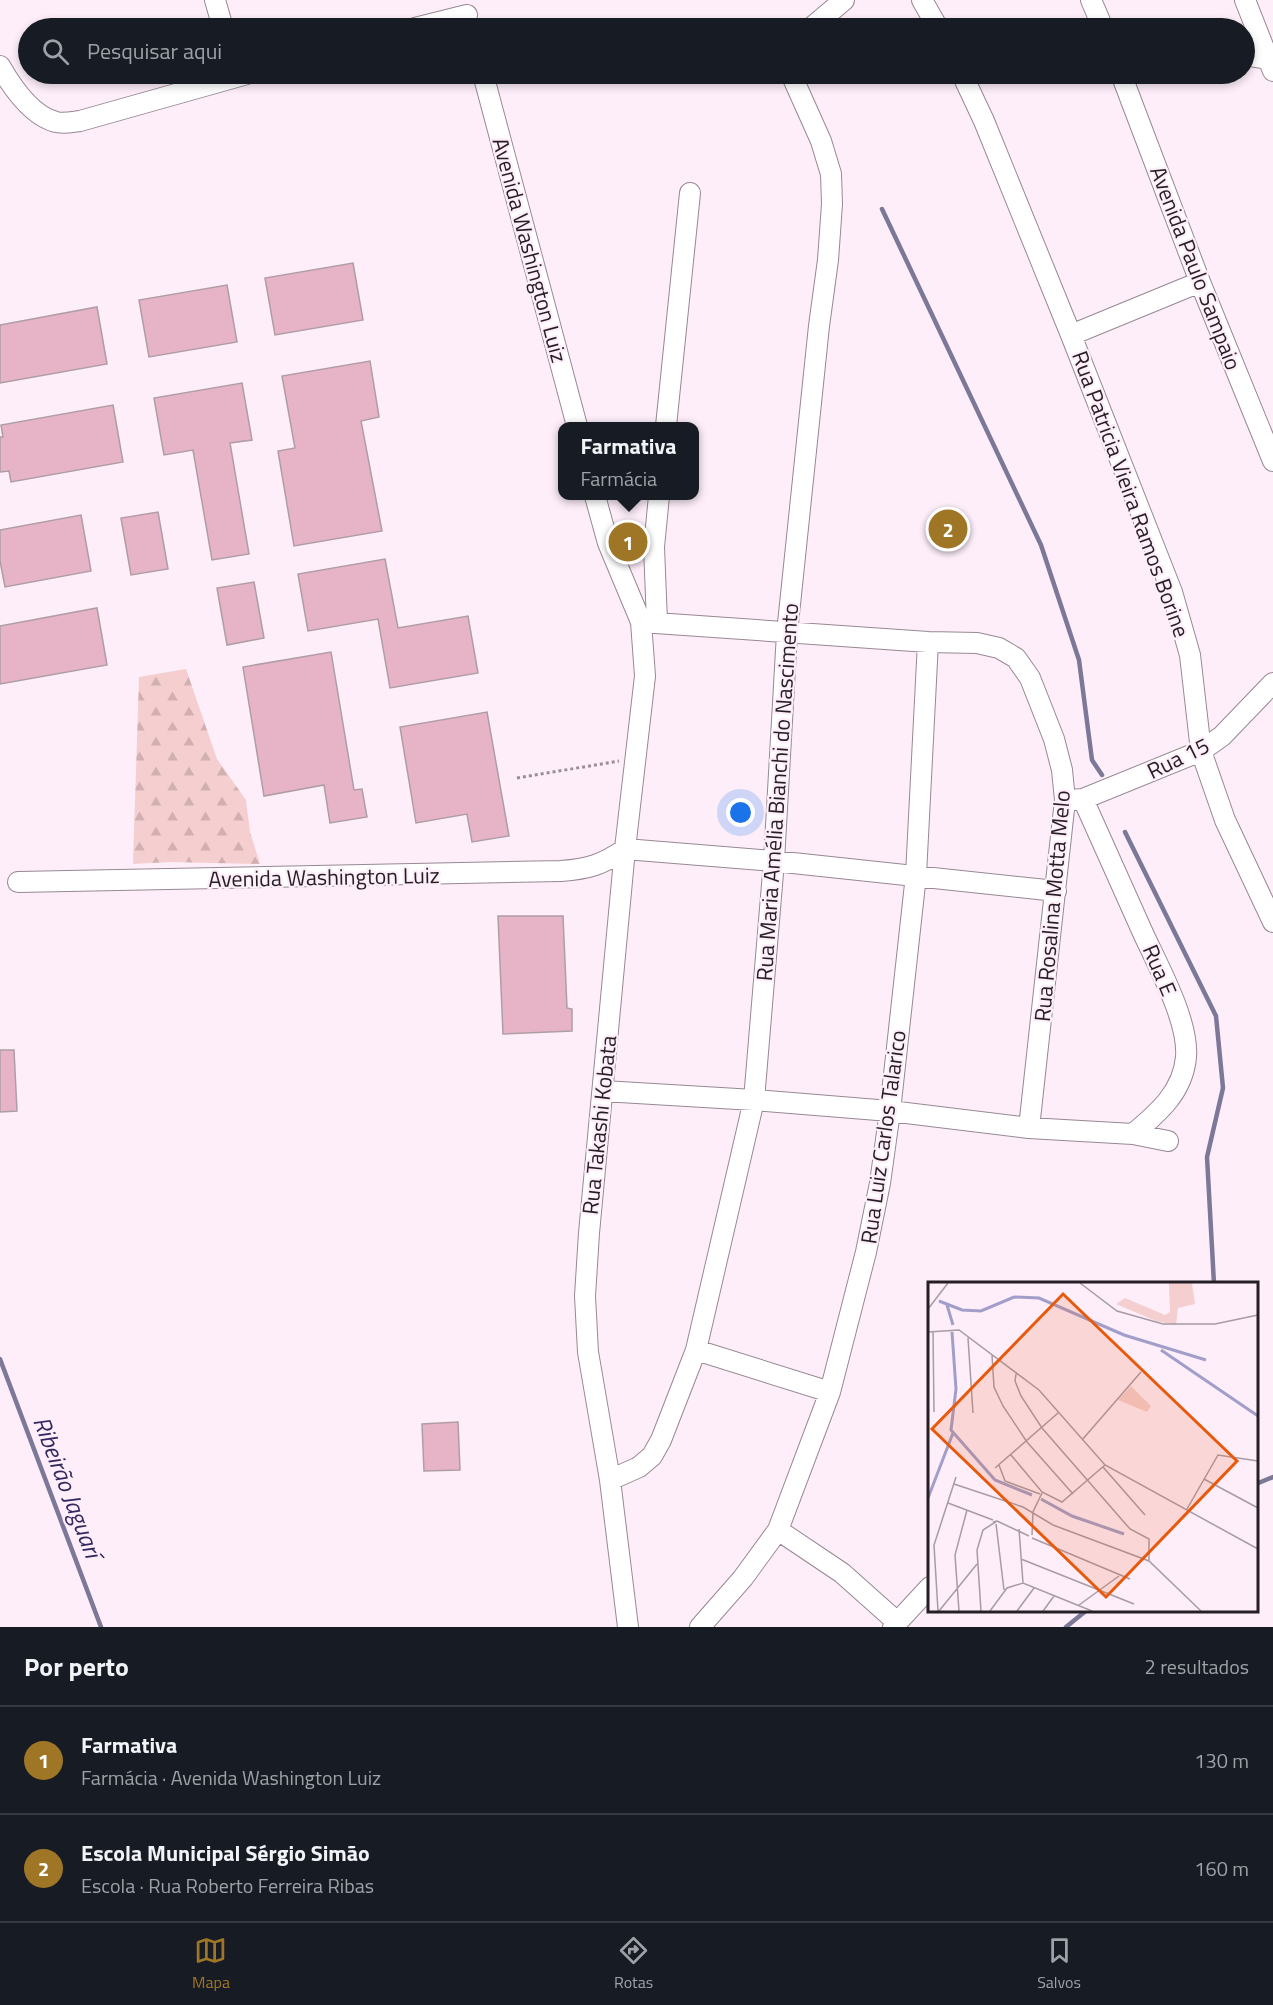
<!DOCTYPE html>
<html lang="pt">
<meta charset="utf-8">
<style>
body{margin:0;font-family:"Titillium Web",sans-serif;background:#20242c;color:#f1f3f6}
.you{position:absolute;left:741px;top:813px;width:21px;height:21px;margin:-15px;border:4px solid #fff;border-radius:50%;background:#1a73e8;box-shadow:0 0 0 9px #1a73e833}
.badge{display:grid;place-items:center;width:39px;height:39px;border-radius:50%;background:#9f7625;color:#fff;font-size:20px;font-weight:700}
.pin{position:absolute;translate:-50% -50%;border:3px solid #fff;box-shadow:0 2px 6px #0006}
.popup{position:absolute;left:558px;top:422px;width:141px;height:78px;box-sizing:border-box;display:grid;place-content:center;border-radius:12px;background:#171b24;filter:drop-shadow(0 2px 4px #0005);font-size:20px;white-space:nowrap;color:#9ea1a6}
.popup b{font-size:22px;color:#f1f3f6}
.popup::after{content:'';position:absolute;left:50%;top:100%;margin-left:-12px;border:12px solid transparent;border-top-color:#171b24}
.list{margin:0;padding:0;list-style:none}
h2{display:flex;justify-content:space-between;align-items:center;height:78px;margin:0;padding:0 24px;font-size:26px}
h2 small{font-size:20px;font-weight:400;color:#9ea1a6}
.list li{display:grid;grid-template-columns:39px 1fr auto;gap:18px;align-items:center;box-sizing:border-box;height:108px;padding:0 24px;border-top:2px solid #363941}
.list b{display:block;font-size:22px;white-space:nowrap}
.list p{margin:0;font-size:20px;white-space:nowrap;color:#9ea1a6}
.list em{font-size:20px;font-style:normal;color:#9ea1a6}
.icon{flex:none;width:33px;height:33px;fill:none;stroke:currentColor;stroke-width:2;stroke-linecap:round;stroke-linejoin:round}
.map{position:relative;flex:none;width:1273px;height:1627px;overflow:hidden}
.search{position:absolute;background:#171b24;box-shadow:0 3px 9px #0003;left:18px;right:18px;top:18px;height:66px;display:flex;align-items:center;gap:15px;box-sizing:border-box;padding:0 21px;border-radius:33px;color:#9ea1a6;font-size:22px}
.sheet{height:294px;background:#171b24}
nav{display:flex;justify-content:space-around;align-items:center;box-sizing:border-box;height:84px;border-top:2px solid #363941;background:#171b24;font-size:16px;color:#9ea1a6}
nav a{display:grid;justify-items:center;gap:3px}
nav .on{color:#9f7625}
.map>svg:first-child{display:block}
.forest{fill:url(#forest-firs)}
.lines{fill:none;stroke-linecap:round;stroke-linejoin:round}
.stream{stroke:#7c7898;stroke-width:4.5}
.building{fill:#e7b4c7;stroke:#af9da4;stroke-width:1.5}
.minor-casing{stroke:#978894;stroke-width:22}
.path{stroke:#9a8f97;stroke-width:3;stroke-dasharray:3 3;stroke-linecap:butt}
.minor{stroke:#fff;stroke-width:20}
.labels{text-anchor:middle;stroke-width:4.5;stroke-linejoin:round;paint-order:stroke}
.street-label{font-size:22px;fill:#251f24;stroke:#fdeefa}
.water-label{font-size:24px;font-style:italic;fill:#32275e;stroke:#fdeefa}
.inset-river{fill:none;stroke:#a29eca;stroke-width:3}
.inset-road{fill:none;stroke:#a79ba4;stroke-width:1.5}
.view{fill:#e8590c;fill-opacity:0.15;stroke:#e8590c;stroke-width:3}
.inset-edge{fill:none;stroke:#251f24;stroke-width:3}
</style>
<div class="map">
<svg width="1273" height="1627" viewBox="0 0 1273 1627">
<defs>
<pattern id="forest-firs" width="22" height="20" patternUnits="userSpaceOnUse" patternTransform="scale(1.5)"><rect width="22" height="20" fill="#f5cecf"/><path d="M5 1l3.5 6h-7zM16 11l3.5 6h-7z" fill="#d2b0b2"/></pattern>
</defs>
<rect width="100%" height="100%" fill="#fdeefa"/>
<path class="forest" d="M 186,669 L 217,759 L 246,800 L 250,832 L 260,864 L 170,862 L 133,864 L 139,677 Z"/>
<g class="lines">
<path class="stream" d="M 882,209 L 1041,545 L 1079,660 L 1092,760 L 1102,775
M 1125,832 L 1216,1016 L 1223,1088 L 1207,1157 L 1214,1284
M 0,1359 L 101,1627
M 1256,1484 L 1273,1477
M 1066,1627 L 1087,1610"/>
</g>
<path class="building" d="M 353,263 L 363,320 L 275,335 L 265,278 Z
M 227,285 L 237,342 L 149,357 L 139,300 Z
M 97,307 L 107,364 L 0,383 L 0,325 Z
M 370,361 L 379,417 L 361,421 L 382,531 L 294,546 L 278,451 L 295,448 L 282,376 Z
M 242,383 L 252,440 L 230,443 L 249,554 L 212,560 L 193,450 L 164,455 L 154,398 Z
M 113,405 L 123,462 L 11,482 L 9,471 L 0,472 L 0,437 L 3,437 L 1,425 Z
M 158,512 L 168,569 L 131,575 L 121,518 Z
M 81,515 L 91,571 L 5,587 L 0,561 L 0,530 Z
M 385,559 L 398,628 L 468,616 L 478,673 L 390,688 L 378,619 L 308,631 L 298,574 Z
M 254,582 L 264,638 L 227,645 L 217,588 Z
M 97,608 L 107,665 L 0,684 L 0,626 Z
M 331,652 L 354,790 L 362,789 L 367,817 L 330,823 L 324,785 L 264,796 L 243,667 Z
M 487,712 L 509,836 L 472,842 L 467,814 L 416,823 L 400,727 Z
M 498,916 L 563,916 L 567,1008 L 572,1009 L 572,1031 L 503,1034 Z
M 0,1050 L 14,1050 L 17,1111 L 0,1112 Z
M 458,1422 L 460,1470 L 424,1471 L 422,1424 Z"/>
<g class="lines">
<defs>
<path id="minor" d="M 215,0 L 223,28
M 922,0 L 938,28
M 1091,0 L 1103,28
M 1245,0 L 1273,71
M 415,28 L 467,15
M 811,28 L 844,0
M 1244,55 L 1273,60
M 0,66 C 12,87 32,116 56,122 C 63,124 72,122 80,121 L 247,74
M 483,74 L 577,426
M 962,74 L 984,121 L 1071,335 L 1172,592 L 1190,655 L 1201,751 L 1225,820 L 1273,922
M 1121,74 L 1200,282 L 1273,461
M 1071,335 L 1200,282
M 666,426 L 690,193
M 595,496 L 608,543 L 641,622 L 645,676 L 625,849 L 589,1233 L 585,1296 L 588,1352 L 610,1480 L 628,1627
M 641,622 L 928,642 L 977,643 L 999,648 L 1016,658 L 1030,678 L 1054,739 L 1062,770 L 1065,800 L 1029,1128
M 657,622 L 654,547 L 659,496
M 1083,799 C 1103,844 1123,888 1143,933 C 1158,966 1189,1021 1186,1057 C 1183,1092 1158,1113 1133,1134
M 1070,800 L 1083,799 L 1201,751 L 1222,736 L 1273,683
M 18,882 L 561,871 C 588,869 602,865 625,849 L 774,861 L 1056,891
M 603,1091 L 754,1100 L 890,1111 L 1029,1128 L 1133,1134 L 1168,1141
M 696,1350 L 830,1392
M 610,1480 L 639,1467 L 652,1456 L 661,1440 L 696,1350 L 754,1100 L 774,861 L 787,633 L 819,326 L 828,260 L 832,204 L 831,174 L 821,141 L 791,74
M 778,1530 L 842,1573 L 897,1622
M 700,1627 L 743,1578 L 778,1530 L 830,1392 L 866,1252 L 880,1183 L 890,1111 L 916,875 L 928,642
M 893,1627 L 930,1587"/>
</defs>
<use href="#minor" class="minor-casing"/>
<path class="path" d="M 517,778 L 619,761"/>
<use href="#minor" class="minor"/>
</g>
<g class="labels">
<g class="street-label">
<text transform="translate(530 250) rotate(75)" y="8">Avenida Washington Luiz</text>
<text transform="translate(1196 268) rotate(69)" y="8">Avenida Paulo Sampaio</text>
<text transform="translate(1131 494) rotate(70)" y="8">Rua Patricia Vieira Ramos Borine</text>
<text transform="translate(1178 758) rotate(-26)" y="8">Rua 15</text>
<text transform="translate(777 792) rotate(-86)" y="8">Rua Maria Amélia Bianchi do Nascimento</text>
<text transform="translate(324 877) rotate(-1)" y="8">Avenida Washington Luiz</text>
<text transform="translate(1052 906) rotate(-85)" y="8">Rua Rosalina Motta Melo</text>
<text transform="translate(1160 970) rotate(67)" y="8">Rua E</text>
<text transform="translate(599 1125) rotate(-84)" y="8">Rua Takashi Kobata</text>
<text transform="translate(883 1137) rotate(-82)" y="8">Rua Luiz Carlos Talarico</text>
</g>
<g class="water-label">
<text transform="translate(67 1487) rotate(69)" y="8">Ribeirão Jaguarí</text>
</g>
</g>
<g transform="translate(928 1282)">
<rect width="330" height="330" fill="#fdeefa"/>
<path d="M 241,1 L 264,1 L 267,22 L 250,26 L 248,43 L 228,39 L 188,22 L 197,16 L 237,33 L 242,30 ZM 203,104 L 223,124 L 219,130 L 190,118 Z" fill="#f5cecf"/>
<path class="inset-river" d="M 11,19 L 34,28 L 53,29 L 86,15 L 111,16 L 196,53 L 278,78M 19,23 L 25,43M 24,50 L 28,107 L 23,148 L 67,198 L 104,213M 233,68 L 330,134M 0,216 L 25,151M 113,217 L 144,234 L 196,252"/>
<path class="inset-road" d="M 152,1 L 189,29 L 235,42 L 287,42 L 330,33M 0,27 L 20,1M 5,49 L 6,130M 0,50 L 31,48 L 111,108 L 177,183 L 330,267M 40,56 L 45,131M 64,73 L 66,105 L 75,124 L 99,160 L 145,212M 88,92 L 87,99 L 93,114 L 114,146 L 202,247 L 221,257 L 221,279M 154,158 L 213,90M 83,173 L 114,210 L 134,220 L 177,183M 71,183 L 77,199 L 112,212M 175,185 L 217,233M 67,186 L 130,131M 276,197 L 330,226M 26,202 L 95,225 L 125,243 L 221,279 L 273,329M 20,221 L 65,238M 259,227 L 290,173 L 330,179M 69,239 L 101,254M 68,242 L 76,308M 91,247 L 95,301M 104,253 L 105,230 L 114,211M 104,256 L 202,297M 93,277 L 206,322M 151,323 L 191,294M 10,329 L 6,263 L 28,195M 11,329 L 49,282M 31,329 L 27,273 L 39,228M 53,329 L 49,268 L 55,248 L 69,239 L 65,240M 62,329 L 79,306 L 95,301 L 164,329M 89,329 L 106,306M 115,329 L 126,314"/>
<path class="view" d="M 135,12 L 309,179 L 178,315 L 4,147 Z"/>
<rect width="330" height="330" class="inset-edge"/>
</g>
</svg>
<div class="you"></div>
<div class="pin badge" style="left:628px;top:542px">1</div>
<div class="popup"><b>Farmativa</b>Farmácia</div>
<div class="pin badge" style="left:948px;top:529px">2</div>
<div class="search"><svg class="icon" aria-label="search" viewBox="0 0 24 24"><circle cx="10" cy="10" r="6"/><path d="M15 15l6 6"/></svg>Pesquisar aqui</div>
</div>
<section class="sheet">
<h2>Por perto<small>2 resultados</small></h2>
<ul class="list">
<li><span class="badge">1</span><div><b>Farmativa</b><p>Farmácia · Avenida Washington Luiz</p></div><em>130 m</em></li>
<li><span class="badge">2</span><div><b>Escola Municipal Sérgio Simão</b><p>Escola · Rua Roberto Ferreira Ribas</p></div><em>160 m</em></li>
</ul>
</section>
<nav>
<a class="on"><svg class="icon" aria-label="map" viewBox="0 0 24 24"><path d="M3 6l6-2 6 2 6-2v14l-6 2-6-2-6 2zM9 4v14M15 6v14"/></svg>Mapa</a>
<a><svg class="icon" aria-label="directions" viewBox="0 0 24 24"><path d="M12 3l9 9-9 9-9-9zM9 14v-3h6M13 9l2 2-2 2"/></svg>Rotas</a>
<a><svg class="icon" aria-label="saved" viewBox="0 0 24 24"><path d="M7 4h10v16l-5-4-5 4z"/></svg>Salvos</a>
</nav>
